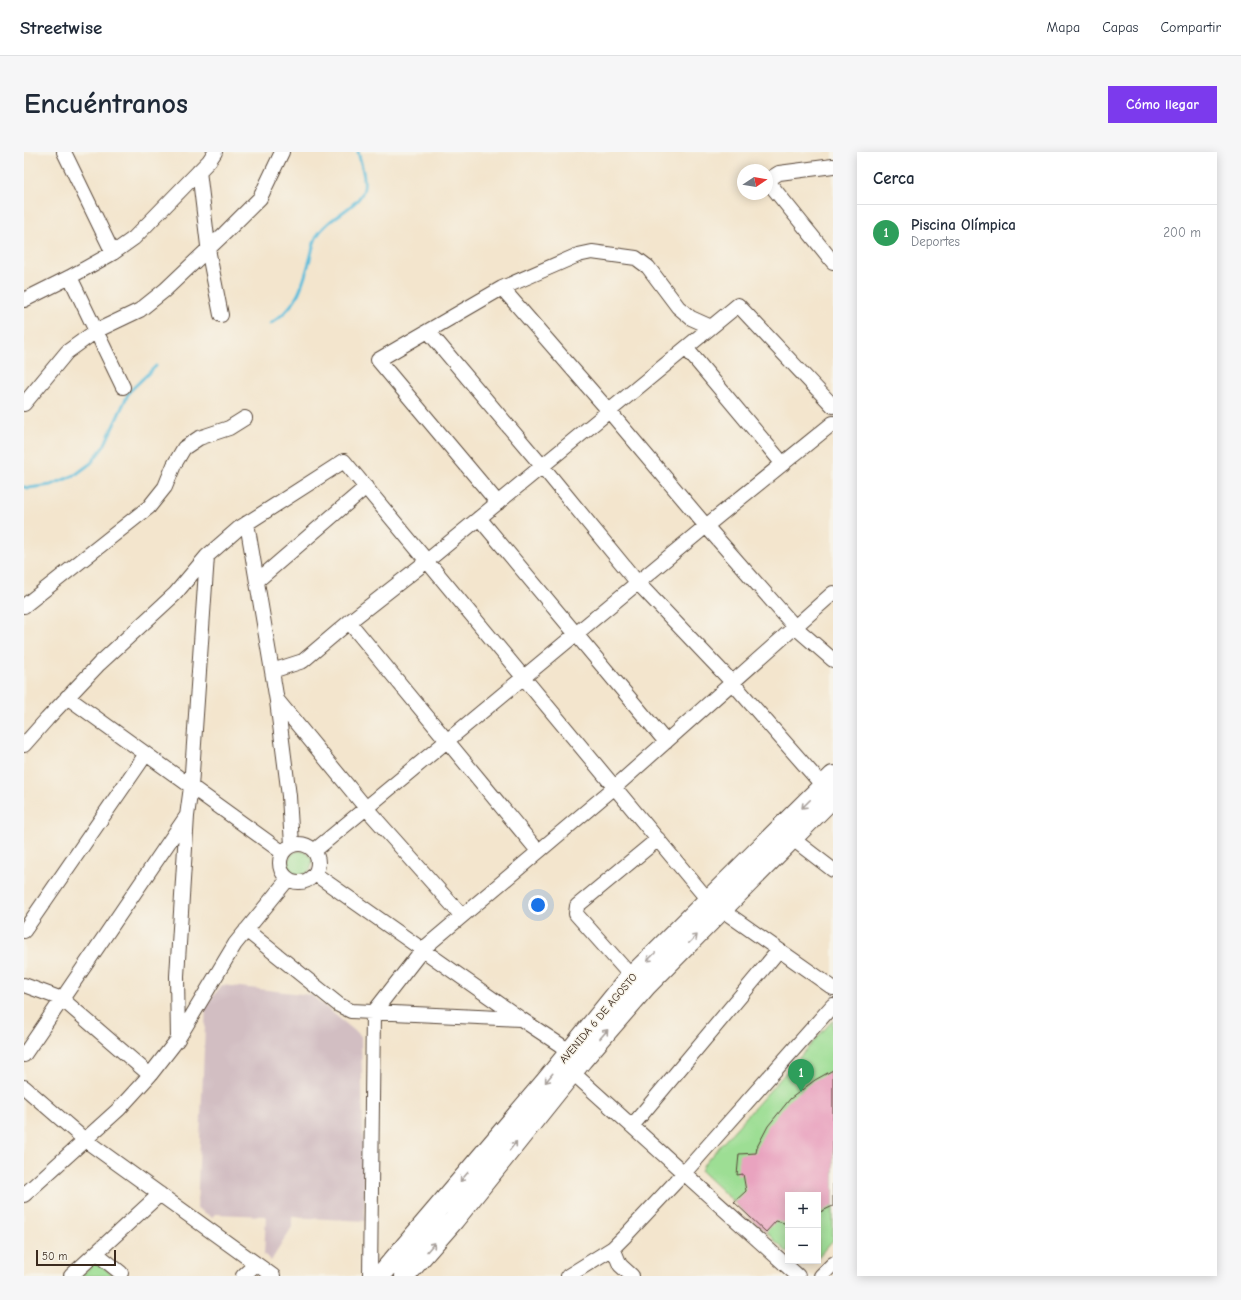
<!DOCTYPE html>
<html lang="es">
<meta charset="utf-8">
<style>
body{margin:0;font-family:"Comic Neue",sans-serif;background:#f6f6f7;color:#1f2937}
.controls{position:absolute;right:12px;bottom:12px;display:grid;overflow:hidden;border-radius:0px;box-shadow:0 2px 10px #0003}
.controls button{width:36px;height:36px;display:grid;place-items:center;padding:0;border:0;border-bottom:1px solid #e0e1e3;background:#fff;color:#1f2937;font:20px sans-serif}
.compass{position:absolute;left:713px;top:12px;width:36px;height:36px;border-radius:50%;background:#fff;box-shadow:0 2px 10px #0003;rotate:78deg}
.scale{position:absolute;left:12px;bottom:10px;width:80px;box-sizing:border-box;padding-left:4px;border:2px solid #3b2a1e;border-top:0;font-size:11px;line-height:14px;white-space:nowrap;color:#3b2a1e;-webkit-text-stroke:3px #f7f3e8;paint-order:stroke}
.you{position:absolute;left:514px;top:753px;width:14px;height:14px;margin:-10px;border:3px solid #fff;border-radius:50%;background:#1a73e8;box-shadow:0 0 0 6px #1a73e833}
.badge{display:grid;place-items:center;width:26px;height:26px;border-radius:50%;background:#7c3aed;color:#fff;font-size:13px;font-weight:700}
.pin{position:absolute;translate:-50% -33px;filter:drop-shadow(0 1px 2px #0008)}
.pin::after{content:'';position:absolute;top:21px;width:14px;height:12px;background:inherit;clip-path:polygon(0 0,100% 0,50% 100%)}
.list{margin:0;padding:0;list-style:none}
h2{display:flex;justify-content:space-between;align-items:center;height:52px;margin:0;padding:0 16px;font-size:17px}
h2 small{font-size:13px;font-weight:400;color:#747a83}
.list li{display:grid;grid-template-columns:26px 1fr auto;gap:12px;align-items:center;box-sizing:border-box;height:56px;padding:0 16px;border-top:1px solid #e0e1e3}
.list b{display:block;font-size:15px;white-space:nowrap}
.list p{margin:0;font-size:13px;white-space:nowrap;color:#747a83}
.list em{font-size:13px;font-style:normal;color:#747a83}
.map{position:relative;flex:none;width:809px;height:1124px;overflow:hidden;border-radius:0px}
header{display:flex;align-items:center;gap:24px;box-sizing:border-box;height:56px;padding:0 20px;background:#fff;border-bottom:1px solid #e0e1e3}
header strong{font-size:19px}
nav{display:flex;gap:22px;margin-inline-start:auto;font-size:14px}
.intro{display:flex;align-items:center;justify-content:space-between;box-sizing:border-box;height:96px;padding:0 24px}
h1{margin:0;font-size:28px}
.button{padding:10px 18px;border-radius:0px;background:#7c3aed;color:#fff;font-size:14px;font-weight:700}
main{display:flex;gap:24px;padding:0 24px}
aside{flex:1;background:#fff;border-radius:0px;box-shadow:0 2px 10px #0003}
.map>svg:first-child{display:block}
.industrial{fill:#d2bec2}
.green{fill:#9dde94;stroke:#6c8459}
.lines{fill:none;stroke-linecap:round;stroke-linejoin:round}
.stream{stroke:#5dbddb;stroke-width:3}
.building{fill:#e9a3bf}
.minor-casing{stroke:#574638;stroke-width:16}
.highway-casing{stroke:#574638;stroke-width:22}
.minor{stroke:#fff;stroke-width:14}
.highway{stroke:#fff;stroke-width:20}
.oneway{stroke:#a79f9a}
.labels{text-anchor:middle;stroke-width:3;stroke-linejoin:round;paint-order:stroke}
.street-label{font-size:11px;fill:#3b2a1e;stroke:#f7f3e8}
</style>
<header>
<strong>Streetwise</strong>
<nav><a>Mapa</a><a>Capas</a><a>Compartir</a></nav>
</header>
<div class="intro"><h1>Encuéntranos</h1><a class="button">Cómo llegar</a></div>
<main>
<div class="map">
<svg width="809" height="1124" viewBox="0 0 809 1124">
<rect width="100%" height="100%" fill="#f7f3e8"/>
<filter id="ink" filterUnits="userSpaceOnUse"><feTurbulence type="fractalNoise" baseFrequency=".025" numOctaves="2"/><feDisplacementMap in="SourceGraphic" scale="8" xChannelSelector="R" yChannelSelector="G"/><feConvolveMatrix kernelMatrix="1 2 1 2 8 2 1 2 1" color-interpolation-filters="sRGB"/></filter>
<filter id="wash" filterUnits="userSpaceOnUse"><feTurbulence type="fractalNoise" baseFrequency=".012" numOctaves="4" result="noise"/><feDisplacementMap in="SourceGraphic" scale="16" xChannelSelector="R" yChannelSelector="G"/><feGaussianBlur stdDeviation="0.9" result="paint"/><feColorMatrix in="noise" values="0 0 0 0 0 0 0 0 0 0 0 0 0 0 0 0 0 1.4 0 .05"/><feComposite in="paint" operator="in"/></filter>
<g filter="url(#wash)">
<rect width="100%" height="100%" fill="#f3e5cd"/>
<path class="industrial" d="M 198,833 L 287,843 L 337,884 L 341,1069 L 268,1065 L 268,1075 L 247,1109 L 240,1102 L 242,1064 L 191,1062 L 188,1065 L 173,1056 L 182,852 Z"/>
<path class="green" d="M264 711a12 12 0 1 1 24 0a12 12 0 1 1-24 0Z
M 809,868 L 809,1088 L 794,1105 L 794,1043 L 764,1043 L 764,1101 L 677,1019 L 680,1012 Z
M 72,1110 L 88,1122 L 85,1124 L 57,1124 Z"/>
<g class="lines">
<path class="stream" d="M 246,172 C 273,155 278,136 286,107 C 288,100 289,92 292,86 C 302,65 336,56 340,36 C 342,25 337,11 334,0
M 0,335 L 5,336 L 27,333 L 51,323 L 67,311 L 80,294 L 105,240 L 132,214"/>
</g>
<g id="blocks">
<path class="building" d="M 809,918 L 809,1054 L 794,1061 L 794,1043 L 764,1043 L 764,1072 L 752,1069 L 742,1080 L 710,1050 L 722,1039 L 719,1022 L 713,1023 L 715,1002 L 732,1001 L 733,995 L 744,974 L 766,947 L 791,928 Z"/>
</g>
</g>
<g filter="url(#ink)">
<use href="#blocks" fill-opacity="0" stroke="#574638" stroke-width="1"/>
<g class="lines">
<defs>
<path id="minor" d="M 40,0 L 89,101
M 809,14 L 755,21 L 747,26 L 746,32 L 809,110
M 175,19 L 185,102 L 197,163
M 46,125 L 99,235
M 478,136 L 585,259 L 682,374 L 771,475 L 809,508
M 0,148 L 46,125 L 89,101 L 110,86 L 185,9 L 191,0
M 404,179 L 518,314 L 613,430 L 708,530 L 799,634
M 662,196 L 759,312
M 0,252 L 43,200 L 72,179 L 116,158 L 141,138 L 201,81 L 236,46 L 258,0
M 474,351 L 354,208 L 478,136 L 554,103 L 568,100 L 612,106 L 624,115 L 654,155 L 667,166 L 687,175
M 455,366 L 642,590
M 223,371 L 253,549 L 265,644 L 268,693
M 233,429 L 342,335
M 0,454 L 125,355 L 141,335 L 150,313 L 160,296 L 175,286 L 205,276 L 221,266
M 325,470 L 514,699
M 248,519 L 279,509 L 325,470 L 403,409 L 714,153 L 809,254
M 43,545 L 258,700
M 254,549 L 342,656 L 438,764
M 0,593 L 23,567 L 75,512 L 151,442 L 183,404 L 214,377 L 320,309 L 684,748 L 809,836
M 761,681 L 809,718
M256 711a19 19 0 1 1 38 0a19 19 0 1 1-38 0Z
M 290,699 L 342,656 L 682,374 L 809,271
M 291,722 L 497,867 L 553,904
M 222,778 L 315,853 L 327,859 L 497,867
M 0,779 L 122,602
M 607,824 L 552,762 L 553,754 L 634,687
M 0,833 L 38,847 L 126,923
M 154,887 L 153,824 L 163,664 L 167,635 L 183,404
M 0,903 L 162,665
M 548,920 L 774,1124
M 0,935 L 61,988 L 249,1124
M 608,974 L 755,798
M 0,1043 L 95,957 L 126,923 L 154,887 L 211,792 L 264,727
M 589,1096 L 596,1113 L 608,1124
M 72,1101 L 97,1121
M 47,1124 L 136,1042
M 219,1124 L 232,1112
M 346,1124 L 349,861 L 399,797 L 591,635 L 809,441
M 544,1124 L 589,1096 L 601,1084 L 660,1021 L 809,853
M 797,1124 L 809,1112"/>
<path id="highway" d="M 356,1124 L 523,928 L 603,829 L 809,624
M 381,1124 L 430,1068 L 558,908 L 622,834 L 809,645"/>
</defs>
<use href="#minor" class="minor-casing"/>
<use href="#highway" class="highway-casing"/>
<use href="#minor" class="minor"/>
<use href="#highway" class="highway"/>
</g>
<defs><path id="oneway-shaft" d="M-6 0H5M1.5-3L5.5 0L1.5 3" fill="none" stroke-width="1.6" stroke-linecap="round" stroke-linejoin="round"/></defs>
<g class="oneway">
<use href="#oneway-shaft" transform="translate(782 652) rotate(135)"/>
<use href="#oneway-shaft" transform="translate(669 787) rotate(-45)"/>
<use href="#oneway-shaft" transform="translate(627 805) rotate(135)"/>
<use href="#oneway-shaft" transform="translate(580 882) rotate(-49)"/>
<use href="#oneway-shaft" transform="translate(525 926) rotate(129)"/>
<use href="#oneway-shaft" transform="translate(489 994) rotate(-52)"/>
<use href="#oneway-shaft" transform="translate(440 1025) rotate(130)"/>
<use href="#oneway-shaft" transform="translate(407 1095) rotate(-49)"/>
</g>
</g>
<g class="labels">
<g class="street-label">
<text transform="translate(574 866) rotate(-50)" y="4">AVENIDA 6 DE AGOSTO</text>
</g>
</g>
</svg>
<div class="controls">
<button>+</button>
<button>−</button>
</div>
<svg class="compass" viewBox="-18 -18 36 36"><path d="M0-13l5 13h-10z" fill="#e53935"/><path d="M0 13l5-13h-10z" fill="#747a83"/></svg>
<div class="scale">50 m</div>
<div class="you"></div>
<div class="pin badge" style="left:777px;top:940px;background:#2e9e5b">1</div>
</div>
<aside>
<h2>Cerca<small></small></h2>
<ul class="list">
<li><span class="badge" style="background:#2e9e5b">1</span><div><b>Piscina Olímpica</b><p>Deportes</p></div><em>200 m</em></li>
</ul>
</aside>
</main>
